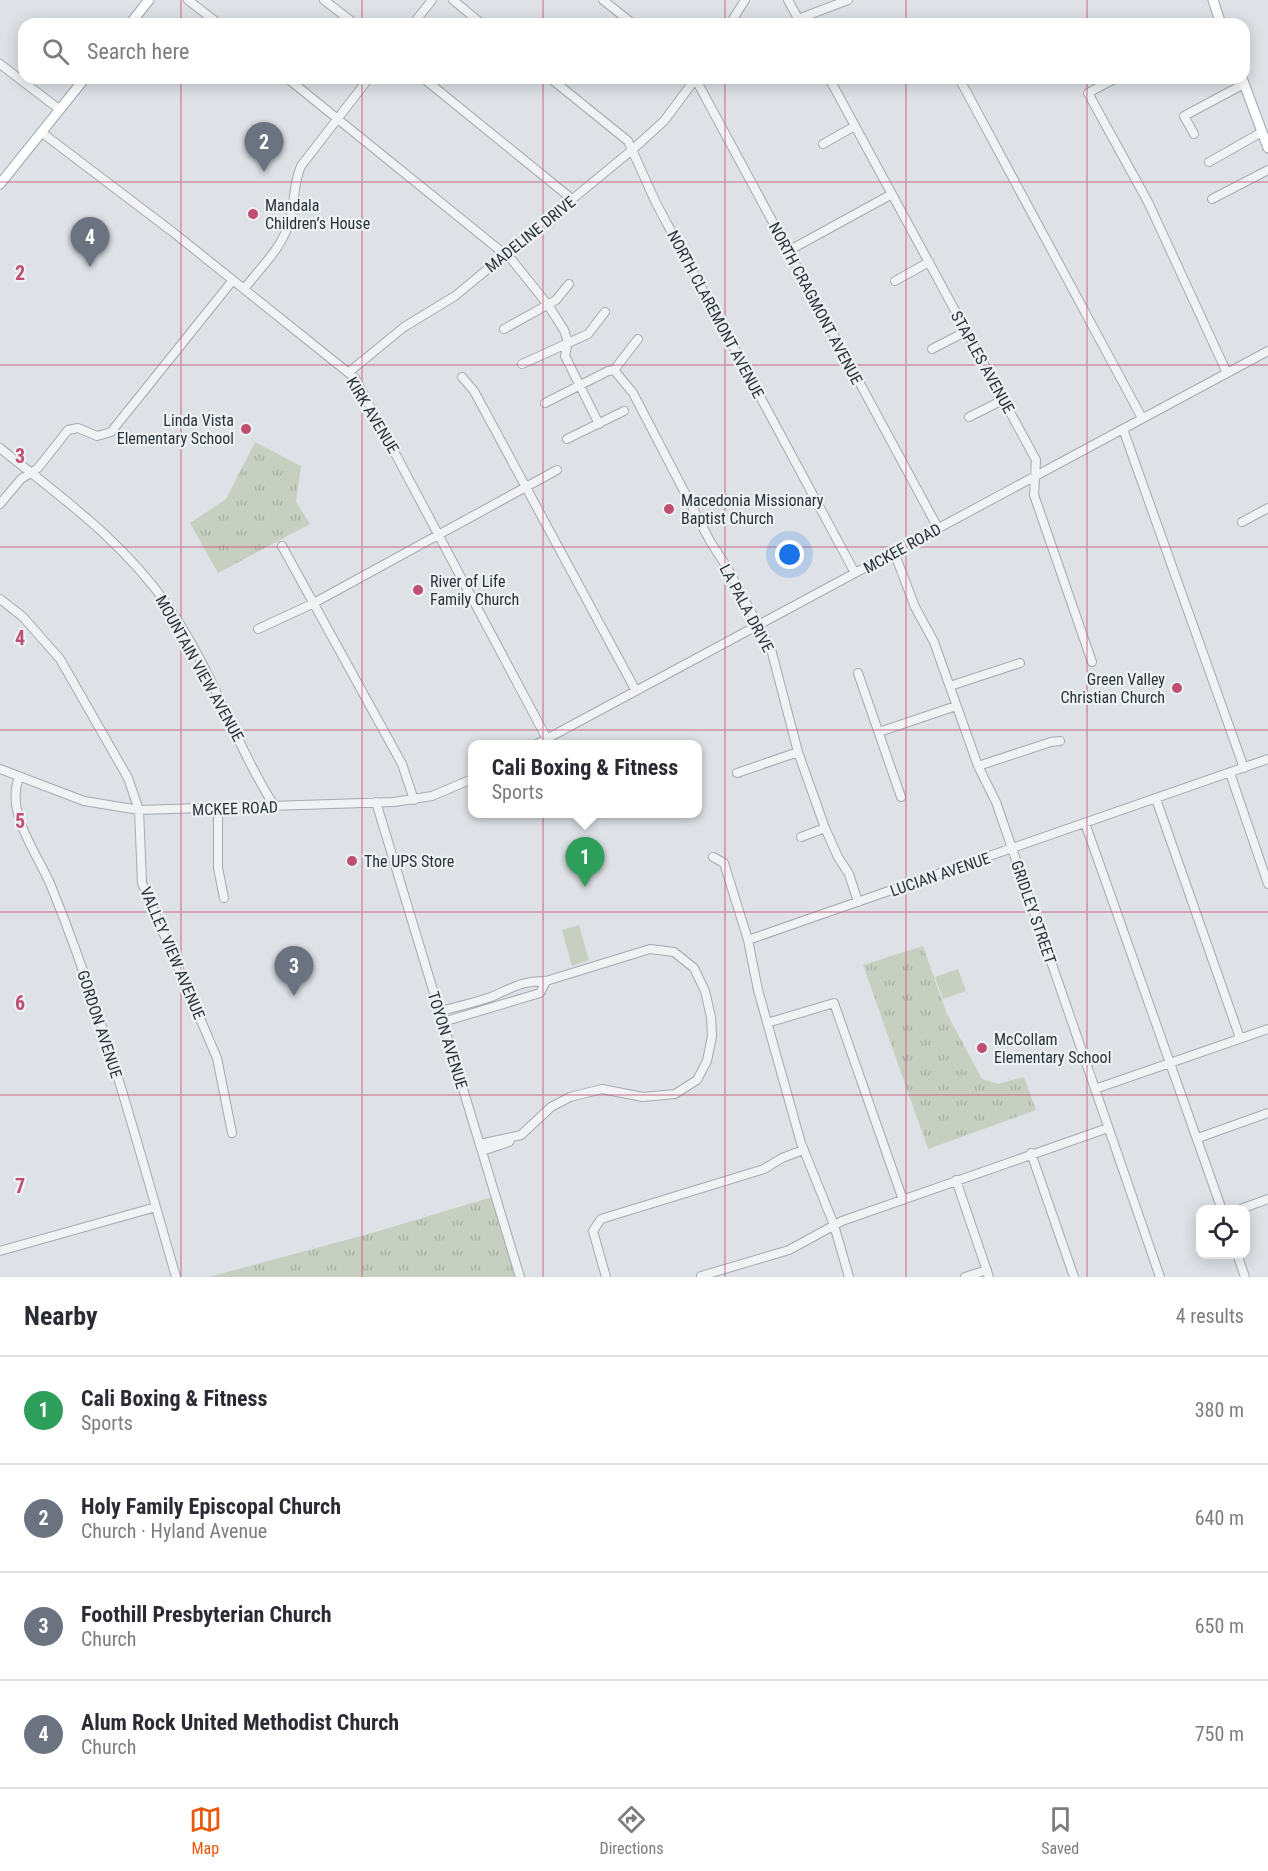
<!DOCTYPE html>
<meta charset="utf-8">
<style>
body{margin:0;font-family:"Roboto Condensed",sans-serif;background:#f2f2f3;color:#2b2b33}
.controls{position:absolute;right:18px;bottom:18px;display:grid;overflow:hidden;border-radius:12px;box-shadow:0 3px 15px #0003}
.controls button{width:54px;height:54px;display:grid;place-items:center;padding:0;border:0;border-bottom:2px solid #e1e1e2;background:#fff;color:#2b2b33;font:30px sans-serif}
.you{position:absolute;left:790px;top:555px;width:21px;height:21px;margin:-15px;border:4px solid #fff;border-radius:50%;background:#1a73e8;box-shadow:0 0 0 9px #1a73e833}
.badge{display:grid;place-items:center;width:39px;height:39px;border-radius:50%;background:#ea580c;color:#fff;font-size:20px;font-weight:700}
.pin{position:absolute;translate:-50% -50px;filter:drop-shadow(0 2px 3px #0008)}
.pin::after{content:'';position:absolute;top:32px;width:21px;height:18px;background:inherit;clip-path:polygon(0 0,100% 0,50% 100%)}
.popup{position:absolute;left:468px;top:740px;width:234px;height:78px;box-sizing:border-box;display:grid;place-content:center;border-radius:12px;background:#fff;filter:drop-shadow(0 2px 4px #0005);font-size:20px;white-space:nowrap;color:#7c7c81}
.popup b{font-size:22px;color:#2b2b33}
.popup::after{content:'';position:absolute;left:50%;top:100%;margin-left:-12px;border:12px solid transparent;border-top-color:#fff}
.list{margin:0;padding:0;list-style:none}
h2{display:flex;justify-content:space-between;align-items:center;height:78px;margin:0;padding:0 24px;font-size:26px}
h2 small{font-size:20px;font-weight:400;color:#7c7c81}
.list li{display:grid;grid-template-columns:39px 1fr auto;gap:18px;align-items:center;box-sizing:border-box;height:108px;padding:0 24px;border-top:2px solid #e1e1e2}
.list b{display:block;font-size:22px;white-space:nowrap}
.list p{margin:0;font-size:20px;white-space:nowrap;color:#7c7c81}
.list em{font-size:20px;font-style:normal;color:#7c7c81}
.icon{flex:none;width:33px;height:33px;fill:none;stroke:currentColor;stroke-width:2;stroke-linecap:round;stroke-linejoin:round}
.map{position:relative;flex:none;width:1268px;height:1277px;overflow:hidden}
.search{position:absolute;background:#fff;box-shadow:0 3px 15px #0003;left:18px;right:18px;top:18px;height:66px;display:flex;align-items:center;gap:15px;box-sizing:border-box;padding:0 21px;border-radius:18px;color:#7c7c81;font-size:22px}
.sheet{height:510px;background:#fff}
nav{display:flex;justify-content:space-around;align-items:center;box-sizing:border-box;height:84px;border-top:2px solid #e1e1e2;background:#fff;font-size:16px;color:#7c7c81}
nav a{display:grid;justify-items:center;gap:3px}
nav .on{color:#ea580c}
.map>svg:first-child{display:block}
.grass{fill:url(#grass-tufts)}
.pitch{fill:#c6cfc0}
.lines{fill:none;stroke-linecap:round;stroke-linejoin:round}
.minor-casing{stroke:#a4aaaf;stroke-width:10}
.major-casing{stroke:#9ea8b0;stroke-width:11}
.minor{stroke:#f0f2f4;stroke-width:8}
.major{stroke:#fff;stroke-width:9}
.grid{fill:none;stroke:#bf4e70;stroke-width:1.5;stroke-opacity:0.55}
.poi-dot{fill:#bf4e70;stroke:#edf1f4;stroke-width:2}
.labels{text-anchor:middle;stroke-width:4.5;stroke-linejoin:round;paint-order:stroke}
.poi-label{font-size:16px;fill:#29323b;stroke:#edf1f4;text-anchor:start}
.street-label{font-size:16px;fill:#29323b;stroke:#edf1f4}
.grid-label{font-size:20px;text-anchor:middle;font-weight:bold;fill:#bf4e70;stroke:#edf1f4;stroke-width:4.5;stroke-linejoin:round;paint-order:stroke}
</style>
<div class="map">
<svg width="1268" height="1277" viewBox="0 0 1268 1277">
<defs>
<pattern id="grass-tufts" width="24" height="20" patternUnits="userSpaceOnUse" patternTransform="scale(1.5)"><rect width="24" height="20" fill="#c6cfc0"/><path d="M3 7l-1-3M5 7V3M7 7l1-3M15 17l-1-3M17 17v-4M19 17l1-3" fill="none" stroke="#aab2a6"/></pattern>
</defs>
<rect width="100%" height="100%" fill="#dee2e6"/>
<path class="grass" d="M 255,442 L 301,466 L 296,502 L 310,524 L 218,573 L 190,523 L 226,499 Z
M 923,946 L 947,1014 L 982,1079 L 998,1084 L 1024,1077 L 1036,1110 L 928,1149 L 863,965 Z
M 492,1197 L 515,1277 L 209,1277 L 372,1233 Z"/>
<path class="pitch" d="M 579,925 L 589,960 L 572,966 L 562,930 Z
M 958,969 L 966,991 L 943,999 L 935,977 Z"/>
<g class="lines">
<defs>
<path id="minor" d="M 188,0 L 219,24
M 324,0 L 355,24
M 453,0 L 482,24
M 603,0 L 633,24
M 788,0 L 800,22
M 798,19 L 848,0
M 413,24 L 432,0
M 730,24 L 745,0
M 0,64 L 59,109
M 287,78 L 512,260 L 548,305 L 564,330 L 568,342 L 565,356 L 599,424
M 423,78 L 572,199
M 550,78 L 628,141 L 656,203 L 855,573
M 695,78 L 938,528
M 829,78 L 1036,460 L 1034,495 L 1092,662
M 959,78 L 1142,418
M 1116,78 L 1088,93 L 1148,202 L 1227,373
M 41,132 L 174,233 L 355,378 L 547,739
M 1194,134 L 1184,116 L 1244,84
M 823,144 L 855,126
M 1209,162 L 1262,132
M 1212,199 L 1268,170
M 788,251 L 892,194
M 895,281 L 929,262
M 244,289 C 261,267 283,247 290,220 C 295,202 293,184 301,166 L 369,78
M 504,329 L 556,300 L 569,284
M 932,349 L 965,332
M 522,364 L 588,334 L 605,312
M 614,370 L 638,339
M 349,372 L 404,327 L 455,296 L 632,150 L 664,121 L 696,78
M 462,377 L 474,391 L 636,691
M 545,403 L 608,371 L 614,370 L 633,393 L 710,541 L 728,569 L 771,649 L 798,752 L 825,828 L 838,857 L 849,874 L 858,902
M 969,417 L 1003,400
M 1123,429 L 1244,768
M 567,439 L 624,411
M 0,448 C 62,498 122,540 168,606 C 212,668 234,743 275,807
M 0,504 L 21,479 L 38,468 L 68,430 L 78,428 L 97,436 L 111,432 L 233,280
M 1242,522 L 1268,508
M 282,546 L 402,764 L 414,800
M 894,552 L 915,607 L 934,642 L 978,766 L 996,802 L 1160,1277
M 0,599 L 23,617 L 60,659 L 128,778 L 139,810 L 142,883 L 217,1058 L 232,1133
M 258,629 L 312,604 L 557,470
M 858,673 L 901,797
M 950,686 L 1020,663
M 879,732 L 956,706
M 537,744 L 1268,351
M 978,766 L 1051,742 L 1060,741
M 0,769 L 84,801 L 139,810 L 394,802 L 432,796 L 472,779
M 737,773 L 798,752
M 1230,773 L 1268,884
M 19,777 C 5,814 37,852 51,886 C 103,1013 138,1146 176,1277
M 1156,799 L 1240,1038
M 376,802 L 520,1277
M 218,808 L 218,868 L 224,898
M 1085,823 L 1222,1210
M 801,837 L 825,828
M 713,857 L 724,863 L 748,940 L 758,990 L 801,1143 L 834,1225 L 849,1277
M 748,940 L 1268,759
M 440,1011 C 456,1007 474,1003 491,997 C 513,988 520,981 546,981 L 650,949 L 674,952 L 694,968 L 705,991 L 711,1017 L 712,1036 L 707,1061 L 697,1080 L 675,1094 L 643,1097 L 602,1089 L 570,1097 L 551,1107 L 521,1135 L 480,1144
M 443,1022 L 540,993 L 546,981
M 767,1023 L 834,1003 L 903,1200
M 1095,1089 L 1268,1029
M 1198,1138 L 1268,1113
M 482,1151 L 509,1142 L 511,1138
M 1031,1153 L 1074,1277
M 956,1180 L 989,1277
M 1238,1210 L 1268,1199
M 0,1251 L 156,1207
M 1237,1254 L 1245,1277
M 701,1276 L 789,1250 L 842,1221 L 1108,1128
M 606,1277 L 593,1231 L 601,1219 L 764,1169 L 782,1158 L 803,1150
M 965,1277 L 987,1270"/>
<path id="major" d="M 1213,0 L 1221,24
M 130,24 L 149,0
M 1242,78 L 1268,148
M 0,184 L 85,78"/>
</defs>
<use href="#minor" class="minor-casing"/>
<use href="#major" class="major-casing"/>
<use href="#minor" class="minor"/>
<use href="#major" class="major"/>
</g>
<path class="grid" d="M 181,0 L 181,24M 362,0 L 362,24M 543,0 L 543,24M 725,0 L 725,24M 906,0 L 906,24M 1087,0 L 1087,24M 181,78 L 181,1277M 362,78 L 362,1277M 543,78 L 543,1277M 725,78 L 725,1277M 906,78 L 906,1277M 1087,78 L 1087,1277M 0,182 L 1268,182M 0,365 L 1268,365M 0,547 L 1268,547M 0,730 L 1268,730M 0,912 L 1268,912M 0,1095 L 1268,1095"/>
<g class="poi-dot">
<circle cx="253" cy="214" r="6"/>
<circle cx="246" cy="429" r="6"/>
<circle cx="669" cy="509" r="6"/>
<circle cx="418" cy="590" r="6"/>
<circle cx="1177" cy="688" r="6"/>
<circle cx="352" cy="861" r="6"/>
<circle cx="982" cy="1048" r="6"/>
</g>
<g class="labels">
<g class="poi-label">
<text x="265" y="211">Mandala<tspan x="265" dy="18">Children’s House</tspan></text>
<text x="234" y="426" text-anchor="end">Linda Vista<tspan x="234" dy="18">Elementary School</tspan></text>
<text x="681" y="506">Macedonia Missionary<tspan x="681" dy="18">Baptist Church</tspan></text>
<text x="430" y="587">River of Life<tspan x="430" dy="18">Family Church</tspan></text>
<text x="1165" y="685" text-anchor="end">Green Valley<tspan x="1165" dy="18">Christian Church</tspan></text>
<text x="364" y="867">The UPS Store</text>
<text x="994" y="1045">McCollam<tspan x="994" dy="18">Elementary School</tspan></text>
</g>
<g class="street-label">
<text transform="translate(530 234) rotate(-39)" y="6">MADELINE DRIVE</text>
<text transform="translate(816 303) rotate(62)" y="6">NORTH CRAGMONT AVENUE</text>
<text transform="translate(716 314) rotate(62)" y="6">NORTH CLAREMONT AVENUE</text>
<text transform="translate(983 362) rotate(61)" y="6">STAPLES AVENUE</text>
<text transform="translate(373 415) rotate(59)" y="6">KIRK AVENUE</text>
<text transform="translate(902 548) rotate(-29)" y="6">MCKEE ROAD</text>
<text transform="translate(747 608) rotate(62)" y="6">LA PALA DRIVE</text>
<text transform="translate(200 668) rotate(61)" y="6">MOUNTAIN VIEW AVENUE</text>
<text transform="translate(235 808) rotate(-2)" y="6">MCKEE ROAD</text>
<text transform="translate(940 874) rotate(-19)" y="6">LUCIAN AVENUE</text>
<text transform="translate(1034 912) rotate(71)" y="6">GRIDLEY STREET</text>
<text transform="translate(173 953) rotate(67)" y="6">VALLEY VIEW AVENUE</text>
<text transform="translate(100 1024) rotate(72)" y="6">GORDON AVENUE</text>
<text transform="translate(448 1040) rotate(73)" y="6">TOYON AVENUE</text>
</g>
</g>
<g class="grid-label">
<text x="20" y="280">2</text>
<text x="20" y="463">3</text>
<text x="20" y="645">4</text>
<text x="20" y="828">5</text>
<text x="20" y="1010">6</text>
<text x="20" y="1193">7</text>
</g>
</svg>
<div class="controls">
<button><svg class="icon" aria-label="locate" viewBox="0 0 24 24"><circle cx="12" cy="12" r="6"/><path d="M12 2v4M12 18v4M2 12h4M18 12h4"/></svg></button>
</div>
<div class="you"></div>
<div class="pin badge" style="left:585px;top:887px;background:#2e9e5b">1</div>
<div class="popup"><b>Cali Boxing &amp; Fitness</b>Sports</div>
<div class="pin badge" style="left:264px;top:172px;background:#6b7280">2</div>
<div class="pin badge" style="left:294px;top:996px;background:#6b7280">3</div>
<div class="pin badge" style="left:90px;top:267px;background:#6b7280">4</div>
<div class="search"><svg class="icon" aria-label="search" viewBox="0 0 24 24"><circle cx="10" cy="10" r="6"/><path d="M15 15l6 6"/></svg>Search here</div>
</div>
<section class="sheet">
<h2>Nearby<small>4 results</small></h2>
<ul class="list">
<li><span class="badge" style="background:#2e9e5b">1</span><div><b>Cali Boxing &amp; Fitness</b><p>Sports</p></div><em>380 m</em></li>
<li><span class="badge" style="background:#6b7280">2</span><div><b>Holy Family Episcopal Church</b><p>Church · Hyland Avenue</p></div><em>640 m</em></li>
<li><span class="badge" style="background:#6b7280">3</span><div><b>Foothill Presbyterian Church</b><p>Church</p></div><em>650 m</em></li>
<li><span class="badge" style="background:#6b7280">4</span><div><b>Alum Rock United Methodist Church</b><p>Church</p></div><em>750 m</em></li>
</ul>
</section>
<nav>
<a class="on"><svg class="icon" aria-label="map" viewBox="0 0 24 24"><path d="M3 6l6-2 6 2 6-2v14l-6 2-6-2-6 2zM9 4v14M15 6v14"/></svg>Map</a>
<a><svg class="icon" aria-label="directions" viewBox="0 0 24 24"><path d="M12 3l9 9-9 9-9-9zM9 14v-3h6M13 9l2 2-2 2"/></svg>Directions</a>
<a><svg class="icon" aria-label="saved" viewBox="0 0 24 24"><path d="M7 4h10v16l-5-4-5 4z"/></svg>Saved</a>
</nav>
